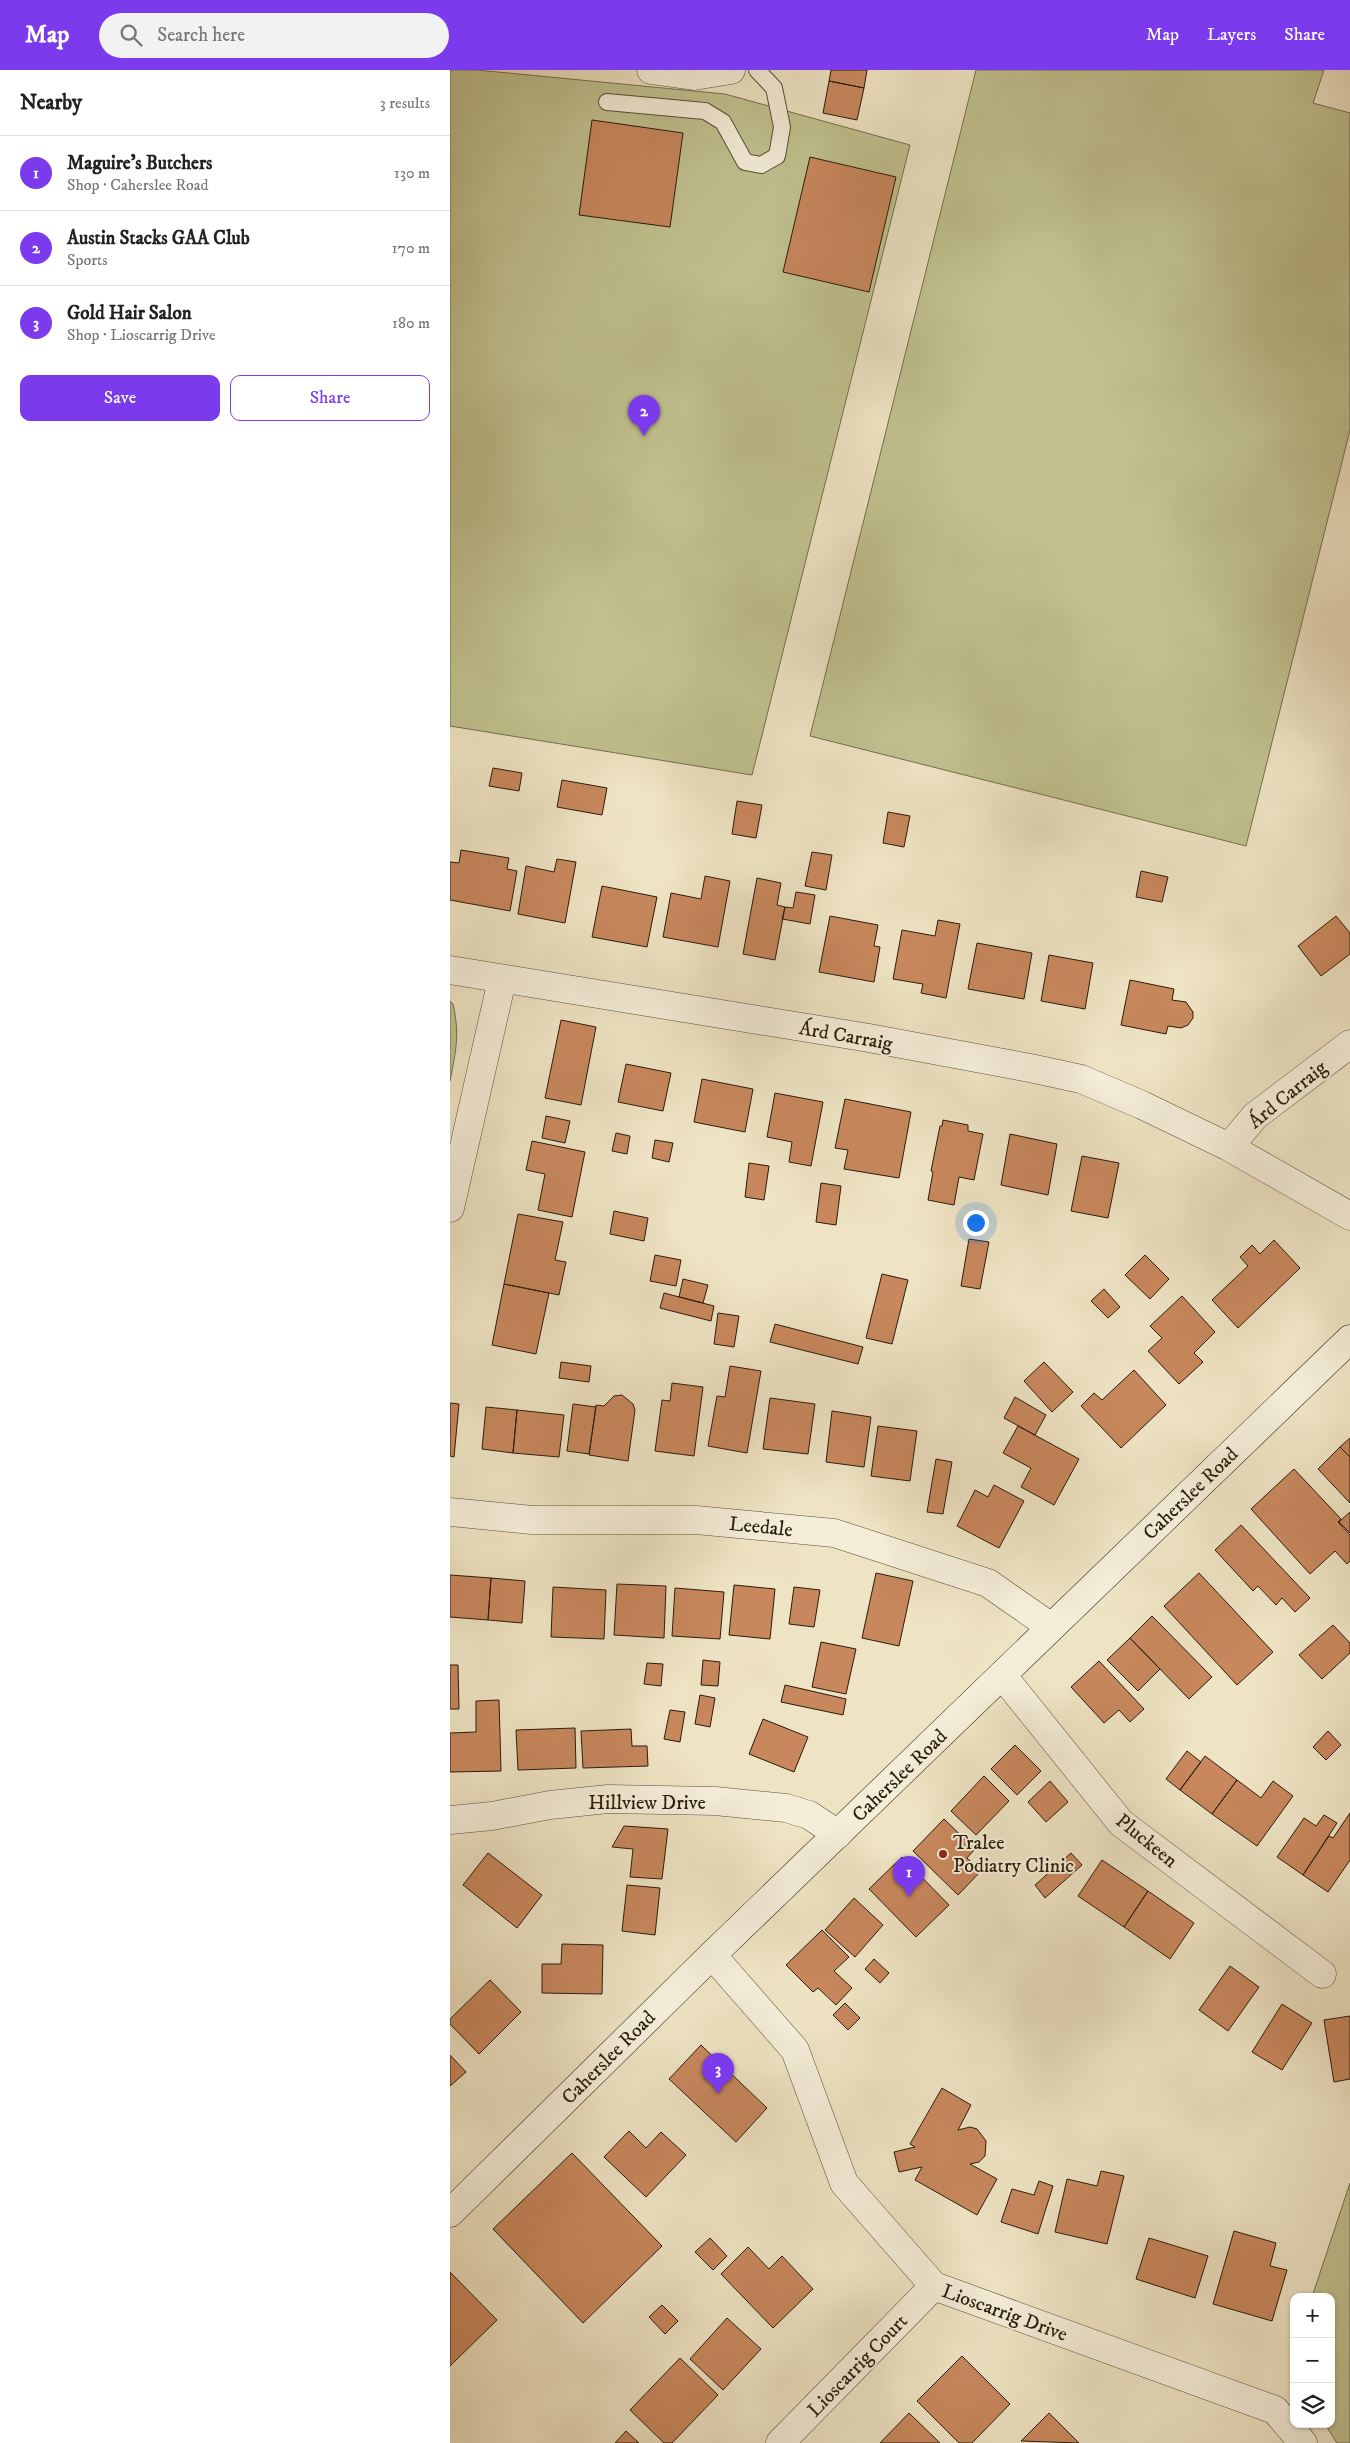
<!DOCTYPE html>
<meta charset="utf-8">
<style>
body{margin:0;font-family:"IM FELL DW Pica",serif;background:#f2f2f2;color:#222}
.controls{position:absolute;right:15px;bottom:15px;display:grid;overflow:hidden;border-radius:10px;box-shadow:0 1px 4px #0004}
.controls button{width:45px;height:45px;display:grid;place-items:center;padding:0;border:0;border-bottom:1px solid #e0e0e0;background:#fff;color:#222;font:25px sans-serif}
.you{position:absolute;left:525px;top:1152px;width:18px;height:18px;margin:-12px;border:4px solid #fff;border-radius:50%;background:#1a73e8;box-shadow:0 0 0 8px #1a73e833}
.badge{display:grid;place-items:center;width:32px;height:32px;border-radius:50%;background:#7c3aed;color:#fff;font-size:16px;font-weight:700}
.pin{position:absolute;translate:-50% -41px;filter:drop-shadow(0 1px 2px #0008)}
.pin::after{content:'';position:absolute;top:26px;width:18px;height:15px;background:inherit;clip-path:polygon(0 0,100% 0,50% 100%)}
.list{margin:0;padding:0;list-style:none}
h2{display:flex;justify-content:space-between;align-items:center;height:65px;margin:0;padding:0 20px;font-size:21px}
h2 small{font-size:16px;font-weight:400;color:#767676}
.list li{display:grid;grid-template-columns:32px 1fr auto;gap:15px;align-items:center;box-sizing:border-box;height:75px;padding:0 20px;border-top:1px solid #e0e0e0}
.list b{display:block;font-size:19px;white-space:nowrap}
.list p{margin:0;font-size:16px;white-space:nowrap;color:#767676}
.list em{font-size:16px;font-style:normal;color:#767676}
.actions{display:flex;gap:10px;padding:15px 20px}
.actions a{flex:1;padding:11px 0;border:1px solid #7c3aed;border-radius:10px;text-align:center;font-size:18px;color:#7c3aed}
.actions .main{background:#7c3aed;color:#fff}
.icon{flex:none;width:28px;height:28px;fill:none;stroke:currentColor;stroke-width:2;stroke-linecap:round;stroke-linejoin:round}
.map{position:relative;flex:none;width:900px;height:2373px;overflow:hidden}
header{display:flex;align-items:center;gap:30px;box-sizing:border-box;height:70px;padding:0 25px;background:#7c3aed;color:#fff}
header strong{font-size:24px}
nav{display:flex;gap:28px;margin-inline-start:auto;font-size:18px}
.search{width:350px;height:45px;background:#f2f2f2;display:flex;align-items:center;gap:12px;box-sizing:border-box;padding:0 18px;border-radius:28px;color:#767676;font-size:19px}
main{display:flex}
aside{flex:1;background:#fff}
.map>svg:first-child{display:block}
.green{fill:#c0c18f;stroke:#746e4d}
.building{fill:#c8875d;stroke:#281c0b}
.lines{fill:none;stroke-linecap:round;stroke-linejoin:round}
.lane-casing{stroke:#5a4e39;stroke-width:18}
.street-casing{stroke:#5a4e39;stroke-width:29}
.secondary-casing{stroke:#281c0b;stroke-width:29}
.lane{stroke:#f4edd8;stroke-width:16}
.street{stroke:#f4edd8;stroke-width:28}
.secondary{stroke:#f4edd8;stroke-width:28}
.poi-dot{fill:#8f2418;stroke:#f4edd8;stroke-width:2}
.labels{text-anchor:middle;stroke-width:4;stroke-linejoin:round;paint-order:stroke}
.street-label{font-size:20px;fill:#281c0b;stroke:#f4edd8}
.poi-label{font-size:20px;fill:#281c0b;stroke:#f4edd8;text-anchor:start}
</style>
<header>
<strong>Map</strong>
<div class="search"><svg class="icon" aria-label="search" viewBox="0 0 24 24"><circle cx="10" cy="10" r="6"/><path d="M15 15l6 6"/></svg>Search here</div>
<nav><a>Map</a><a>Layers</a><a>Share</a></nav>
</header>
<main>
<aside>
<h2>Nearby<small>3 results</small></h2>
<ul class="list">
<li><span class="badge">1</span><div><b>Maguire’s Butchers</b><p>Shop · Caherslee Road</p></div><em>130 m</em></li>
<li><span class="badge">2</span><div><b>Austin Stacks GAA Club</b><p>Sports</p></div><em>170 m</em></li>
<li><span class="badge">3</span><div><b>Gold Hair Salon</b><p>Shop · Lioscarrig Drive</p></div><em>180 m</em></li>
</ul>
<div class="actions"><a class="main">Save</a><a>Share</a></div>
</aside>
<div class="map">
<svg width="900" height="2373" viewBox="0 0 900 2373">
<rect width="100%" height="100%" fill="#eee3c3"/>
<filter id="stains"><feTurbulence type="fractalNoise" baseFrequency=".004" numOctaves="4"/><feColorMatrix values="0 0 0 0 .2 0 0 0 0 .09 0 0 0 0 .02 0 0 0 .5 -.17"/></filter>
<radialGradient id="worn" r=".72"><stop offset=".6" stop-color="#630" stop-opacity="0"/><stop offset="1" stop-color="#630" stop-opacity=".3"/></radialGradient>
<path class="green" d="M 0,0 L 27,0 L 275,24 L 460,75 L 302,705 L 0,656 Z
M 526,0 L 874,0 L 863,33 L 900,43 L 900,360 L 796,776 L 360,666 Z
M 0,931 L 3,934 C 10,965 6,980 0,1011 Z
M 900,2113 L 900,2373 L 887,2373 L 875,2354 L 881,2354 L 881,2227 L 862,2227 Z"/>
<path class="building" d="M 381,0 L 417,0 L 414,18 L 379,11 Z
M 379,11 L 414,18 L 407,50 L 373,43 Z
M 142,50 L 233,63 L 220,157 L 129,145 Z
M 360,87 L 446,107 L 419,222 L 333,202 Z
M 43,698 L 72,703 L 69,721 L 39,716 Z
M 112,710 L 157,718 L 152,745 L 107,737 Z
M 287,731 L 312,735 L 306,768 L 282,764 Z
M 438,742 L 460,746 L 454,777 L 433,773 Z
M 11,780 L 59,788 L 57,799 L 67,801 L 60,841 L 0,830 L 0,792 L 9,793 Z
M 362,782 L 382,785 L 376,820 L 355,816 Z
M 107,789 L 126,792 L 115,853 L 68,844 L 76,796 L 104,802 Z
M 691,801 L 718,807 L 712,832 L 686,827 Z
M 255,806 L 280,811 L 268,877 L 213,867 L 221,823 L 251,829 Z
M 307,808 L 331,813 L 327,835 L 335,837 L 325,890 L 293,884 Z
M 152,816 L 207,827 L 197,877 L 142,867 Z
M 346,822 L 365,825 L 360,854 L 332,849 L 335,837 L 343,838 Z
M 380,846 L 428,855 L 424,876 L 430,877 L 424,912 L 369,902 Z
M 886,846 L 900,863 L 900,884 L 871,906 L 848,876 Z
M 488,850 L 510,854 L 496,928 L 471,923 L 473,914 L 443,909 L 452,860 L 485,866 Z
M 527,873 L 582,883 L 574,929 L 518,919 Z
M 599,885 L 643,893 L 635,939 L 591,931 Z
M 680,910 L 724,919 L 722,930 L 736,932 L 743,942 L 743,948 L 738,955 L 731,958 L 718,956 L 716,964 L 671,955 Z
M 111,950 L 146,957 L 131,1035 L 95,1028 Z
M 176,994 L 221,1003 L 213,1041 L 168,1032 Z
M 252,1009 L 303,1019 L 295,1062 L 244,1052 Z
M 325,1023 L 373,1032 L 361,1096 L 339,1092 L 342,1072 L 317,1067 Z
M 395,1029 L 461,1042 L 449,1108 L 394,1099 L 398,1080 L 385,1078 Z
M 96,1046 L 120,1051 L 115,1073 L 92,1068 Z
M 493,1050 L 518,1055 L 518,1061 L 533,1064 L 524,1110 L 509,1107 L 504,1135 L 478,1130 L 483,1102 L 481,1101 L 490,1056 L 492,1056 Z
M 166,1063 L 180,1066 L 177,1084 L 162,1081 Z
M 560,1064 L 607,1074 L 598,1125 L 551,1115 Z
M 205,1070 L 223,1073 L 219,1092 L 202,1088 Z
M 82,1071 L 135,1082 L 122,1147 L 88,1140 L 95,1104 L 76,1100 Z
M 632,1086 L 669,1093 L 658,1148 L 621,1141 Z
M 299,1093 L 319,1096 L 314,1130 L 295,1127 Z
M 371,1113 L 391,1116 L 386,1155 L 366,1152 Z
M 164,1141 L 198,1148 L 194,1171 L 160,1164 Z
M 68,1144 L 113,1152 L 105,1190 L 116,1192 L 109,1225 L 54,1214 Z
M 519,1169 L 539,1172 L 530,1219 L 511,1216 Z
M 824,1170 L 850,1198 L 788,1258 L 762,1230 L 798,1196 L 790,1187 L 802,1175 L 810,1184 Z
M 205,1185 L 231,1190 L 226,1216 L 200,1211 Z
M 695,1185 L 719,1209 L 700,1229 L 675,1205 Z
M 432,1204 L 458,1210 L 442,1274 L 416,1268 Z
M 233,1209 L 258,1215 L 253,1233 L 229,1227 Z
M 54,1214 L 99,1223 L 86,1284 L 42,1275 Z
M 654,1219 L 670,1237 L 658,1248 L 641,1231 Z
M 214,1223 L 264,1236 L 261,1251 L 210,1238 Z
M 732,1226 L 765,1262 L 744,1283 L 753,1292 L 729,1314 L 698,1281 L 712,1268 L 700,1256 Z
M 268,1243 L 289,1246 L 284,1277 L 264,1274 Z
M 325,1254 L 413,1277 L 408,1294 L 320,1272 Z
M 111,1292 L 141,1296 L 139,1312 L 109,1308 Z
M 594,1292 L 623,1322 L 602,1342 L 574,1311 Z
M 280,1296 L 311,1301 L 297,1383 L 258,1376 L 267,1326 L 275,1327 Z
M 684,1300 L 716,1335 L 671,1378 L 631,1336 L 644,1323 L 652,1330 Z
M 222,1313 L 253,1317 L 244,1386 L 205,1381 L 212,1330 L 220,1331 Z
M 172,1325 L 183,1334 L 185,1340 L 178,1391 L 139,1385 L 146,1335 L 154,1336 L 164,1326 Z
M 565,1327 L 596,1345 L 585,1365 L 554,1348 Z
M 320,1328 L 365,1334 L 358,1384 L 313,1379 Z
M 0,1333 L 9,1334 L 4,1387 L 0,1386 Z
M 123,1334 L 146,1337 L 139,1384 L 117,1381 Z
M 36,1337 L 67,1340 L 63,1383 L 32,1379 Z
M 67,1340 L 114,1345 L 109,1387 L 63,1383 Z
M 382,1341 L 421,1347 L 414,1397 L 376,1392 Z
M 428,1356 L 467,1361 L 460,1411 L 421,1406 Z
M 568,1356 L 629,1389 L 604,1435 L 571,1417 L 581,1398 L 553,1383 Z
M 900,1368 L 900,1387 L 890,1377 Z
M 890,1377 L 900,1387 L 900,1433 L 868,1399 Z
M 486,1389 L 502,1392 L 493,1444 L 477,1442 Z
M 844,1399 L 891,1449 L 888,1452 L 900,1465 L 900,1491 L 897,1494 L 885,1481 L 860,1504 L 801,1439 Z
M 544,1415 L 574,1431 L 549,1478 L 507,1456 L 525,1420 L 538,1427 Z
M 900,1442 L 900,1463 L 889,1452 Z
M 791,1455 L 860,1528 L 845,1542 L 832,1528 L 826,1535 L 808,1516 L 803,1521 L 765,1480 Z
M 426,1503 L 463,1511 L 449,1576 L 412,1568 Z
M 749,1503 L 823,1582 L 787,1615 L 714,1536 Z
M 0,1505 L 41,1508 L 38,1550 L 0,1547 Z
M 41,1508 L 75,1511 L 72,1553 L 38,1550 Z
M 167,1514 L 216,1516 L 214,1568 L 164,1565 Z
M 284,1515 L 325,1519 L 320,1569 L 279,1565 Z
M 103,1517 L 156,1520 L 154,1569 L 101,1567 Z
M 344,1517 L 370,1520 L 364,1557 L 339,1554 Z
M 225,1518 L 274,1522 L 270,1569 L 222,1566 Z
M 702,1546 L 762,1607 L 739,1629 L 680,1568 Z
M 883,1555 L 900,1573 L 900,1583 L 872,1609 L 849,1585 Z
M 680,1568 L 710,1599 L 688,1621 L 657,1590 Z
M 371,1572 L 406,1579 L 396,1624 L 362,1617 Z
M 253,1590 L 270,1592 L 268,1616 L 251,1615 Z
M 649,1591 L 694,1639 L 680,1652 L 669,1640 L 654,1653 L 621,1617 Z
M 197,1593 L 213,1594 L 211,1616 L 194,1614 Z
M 0,1595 L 8,1595 L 9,1639 L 0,1639 Z
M 335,1615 L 396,1629 L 393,1645 L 331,1632 Z
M 250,1625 L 265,1628 L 260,1657 L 245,1654 Z
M 49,1630 L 51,1701 L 0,1702 L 0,1663 L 26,1662 L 26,1631 Z
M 220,1640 L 235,1642 L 230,1672 L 214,1669 Z
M 313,1649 L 358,1667 L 344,1702 L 299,1684 Z
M 125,1658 L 126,1698 L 68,1700 L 66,1660 Z
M 181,1659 L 182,1676 L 197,1676 L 198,1696 L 133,1698 L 131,1661 Z
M 878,1661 L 891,1675 L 876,1690 L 863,1677 Z
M 565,1675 L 591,1701 L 567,1725 L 541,1699 Z
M 737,1681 L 751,1692 L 730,1720 L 716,1709 Z
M 755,1686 L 787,1710 L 762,1744 L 730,1720 Z
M 534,1706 L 559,1731 L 526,1765 L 501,1741 Z
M 787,1710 L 811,1728 L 823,1711 L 843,1726 L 807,1776 L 762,1744 Z
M 600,1711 L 618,1732 L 596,1752 L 578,1732 Z
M 900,1743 L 900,1790 L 878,1822 L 853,1805 L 879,1766 L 883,1768 Z
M 874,1745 L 887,1753 L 853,1805 L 827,1787 L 854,1748 L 866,1756 Z
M 494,1749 L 525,1779 L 517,1788 L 531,1801 L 508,1825 L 463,1781 Z
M 174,1756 L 218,1759 L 212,1809 L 180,1807 L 183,1779 L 162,1777 Z
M 38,1783 L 92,1825 L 67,1858 L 13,1815 Z
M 621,1783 L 632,1795 L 595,1828 L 585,1815 Z
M 452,1787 L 499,1835 L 466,1867 L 419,1819 Z
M 652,1790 L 698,1821 L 674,1857 L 628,1826 Z
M 177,1815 L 210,1818 L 205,1865 L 172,1861 Z
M 698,1821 L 744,1853 L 720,1889 L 674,1857 Z
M 404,1828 L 433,1855 L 405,1887 L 375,1860 Z
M 372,1860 L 399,1887 L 384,1901 L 402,1918 L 386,1935 L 368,1918 L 363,1922 L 336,1895 Z
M 112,1874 L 153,1875 L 152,1924 L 92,1923 L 92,1894 L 111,1894 Z
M 424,1889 L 439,1903 L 430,1913 L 415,1899 Z
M 780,1896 L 809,1917 L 778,1961 L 749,1940 Z
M 40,1910 L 71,1942 L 29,1984 L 0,1954 L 0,1949 Z
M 395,1933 L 410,1948 L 398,1960 L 383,1945 Z
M 832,1934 L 862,1953 L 832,2000 L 802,1982 Z
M 900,1946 L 900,2009 L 884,2012 L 874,1950 Z
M 251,1975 L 317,2038 L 286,2072 L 219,2009 Z
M 0,1985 L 16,2002 L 0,2016 Z
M 492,2018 L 521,2035 L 508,2060 L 520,2057 L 527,2059 L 536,2071 L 535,2086 L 529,2092 L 520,2094 L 547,2109 L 527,2145 L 465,2110 L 472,2097 L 449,2102 L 444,2082 L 465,2077 L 460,2074 Z
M 179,2061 L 196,2078 L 211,2062 L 236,2085 L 196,2127 L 154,2087 Z
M 122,2083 L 212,2176 L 133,2253 L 43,2159 Z
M 651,2101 L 674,2106 L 657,2174 L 605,2162 L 617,2109 L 647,2116 Z
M 589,2111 L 603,2116 L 588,2164 L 551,2152 L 562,2119 L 584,2125 Z
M 784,2161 L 826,2173 L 820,2196 L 837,2200 L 822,2251 L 763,2234 Z
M 260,2168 L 277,2186 L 263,2200 L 245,2182 Z
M 699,2168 L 758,2186 L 745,2228 L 686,2209 Z
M 298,2177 L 319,2199 L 332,2186 L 363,2219 L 323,2258 L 271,2204 Z
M 0,2202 L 47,2250 L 0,2296 Z
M 212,2235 L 228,2251 L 215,2264 L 199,2247 Z
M 277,2248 L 311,2279 L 273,2320 L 240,2289 Z
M 512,2286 L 560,2334 L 522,2373 L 509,2373 L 467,2331 Z
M 230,2288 L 268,2325 L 222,2373 L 214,2373 L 180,2340 Z
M 459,2343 L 490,2373 L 430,2373 Z
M 599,2343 L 629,2373 L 571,2371 Z
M 176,2361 L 189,2373 L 165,2373 Z"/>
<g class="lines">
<defs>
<path id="lane" d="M 157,32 L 255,41 L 273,52 L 295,92 L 311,95 L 327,86 L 332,57 L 324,18 L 307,0"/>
<path id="street" d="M 201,0 L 244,6 L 281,0
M 0,900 L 419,968 L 580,998 L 631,1009 L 692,1035 L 779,1077 L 900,1146
M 779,1077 L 805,1046 L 900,974
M 0,1138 L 52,910
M 0,1442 L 82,1450 L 246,1450 L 384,1463 L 538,1513 L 601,1557
M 552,1605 L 671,1753 L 872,1904
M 0,1750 L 42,1746 L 100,1735 L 158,1729 L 265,1731 L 336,1738 L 359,1745 L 388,1764
M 262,1885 L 345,1980 L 394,2113 L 484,2216 L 825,2340 L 853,2373
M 330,2373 L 484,2216"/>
<path id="secondary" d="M 0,2143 L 262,1885 L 900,1269"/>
</defs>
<use href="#lane" class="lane-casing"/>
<use href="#street" class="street-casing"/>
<use href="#secondary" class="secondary-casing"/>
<use href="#lane" class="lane"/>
<use href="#street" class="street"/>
<use href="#secondary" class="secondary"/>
</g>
<circle class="poi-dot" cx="493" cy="1784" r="5"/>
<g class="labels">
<g class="street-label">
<text transform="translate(396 965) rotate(10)" y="7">Árd Carraig</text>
<text transform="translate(837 1024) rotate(-39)" y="7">Árd Carraig</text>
<text transform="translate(740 1423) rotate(-44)" y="7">Caherslee Road</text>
<text transform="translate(311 1456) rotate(6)" y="7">Leedale</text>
<text transform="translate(449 1705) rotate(-44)" y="7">Caherslee Road</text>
<text x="197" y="1739">Hillview Drive</text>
<text transform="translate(697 1770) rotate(39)" y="7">Pluckeen</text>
<text transform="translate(158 1987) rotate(-45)" y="7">Caherslee Road</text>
<text transform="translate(555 2242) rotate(20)" y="7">Lioscarrig Drive</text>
<text transform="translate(407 2295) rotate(-46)" y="7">Lioscarrig Court</text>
</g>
<g class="poi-label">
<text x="503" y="1779">Tralee<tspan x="503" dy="23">Podiatry Clinic</tspan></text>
</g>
</g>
<rect width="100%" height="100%" filter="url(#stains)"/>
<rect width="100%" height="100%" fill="url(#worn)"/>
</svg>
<div class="controls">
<button>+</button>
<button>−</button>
<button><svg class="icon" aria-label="layers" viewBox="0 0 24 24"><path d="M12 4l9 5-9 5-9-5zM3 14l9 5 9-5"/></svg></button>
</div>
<div class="you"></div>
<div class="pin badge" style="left:459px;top:1827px">1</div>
<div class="pin badge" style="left:194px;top:366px">2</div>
<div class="pin badge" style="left:268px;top:2024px">3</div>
</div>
</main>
